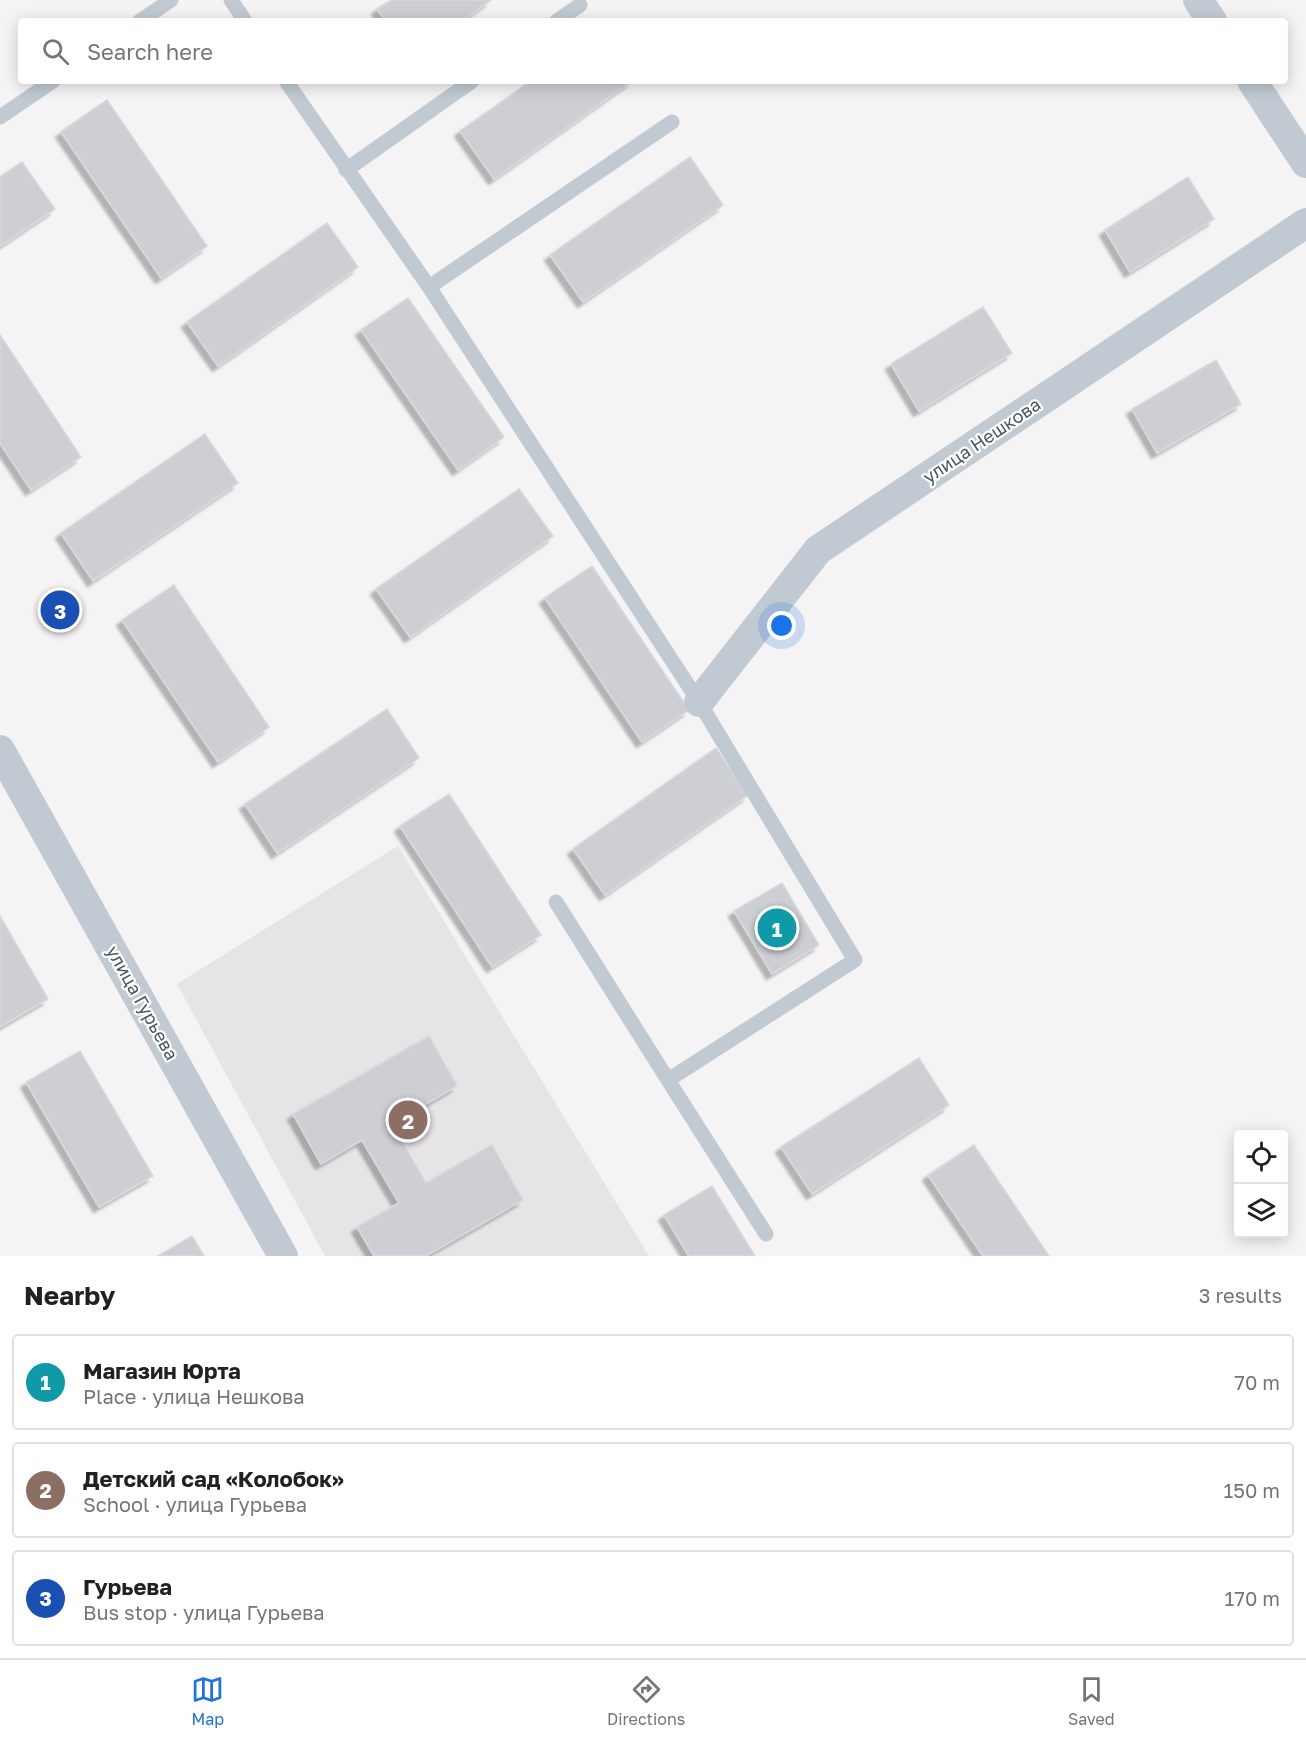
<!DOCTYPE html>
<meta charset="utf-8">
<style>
body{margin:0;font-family:"Golos Text",sans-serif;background:#f2f2f2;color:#202124}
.controls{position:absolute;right:18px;bottom:18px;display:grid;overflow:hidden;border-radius:6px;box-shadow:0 3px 15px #0003}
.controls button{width:54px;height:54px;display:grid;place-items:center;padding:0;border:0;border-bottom:2px solid #e0e0e0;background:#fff;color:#202124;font:30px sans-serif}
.you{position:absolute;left:782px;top:626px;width:21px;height:21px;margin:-15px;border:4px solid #fff;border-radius:50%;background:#1a73e8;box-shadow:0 0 0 9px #1a73e833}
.badge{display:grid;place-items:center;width:39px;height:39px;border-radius:50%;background:#1a73e8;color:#fff;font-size:20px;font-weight:700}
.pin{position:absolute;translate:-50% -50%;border:3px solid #fff;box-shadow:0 2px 6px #0006}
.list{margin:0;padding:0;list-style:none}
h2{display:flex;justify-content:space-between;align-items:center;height:78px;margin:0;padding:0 24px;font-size:26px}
h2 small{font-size:20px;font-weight:400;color:#757577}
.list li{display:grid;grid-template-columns:39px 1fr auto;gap:18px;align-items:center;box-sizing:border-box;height:96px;margin:0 12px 12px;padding:0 12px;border:2px solid #e0e0e0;border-radius:6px}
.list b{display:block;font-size:22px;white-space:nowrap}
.list p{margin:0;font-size:20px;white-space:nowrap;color:#757577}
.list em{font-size:20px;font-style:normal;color:#757577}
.icon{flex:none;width:33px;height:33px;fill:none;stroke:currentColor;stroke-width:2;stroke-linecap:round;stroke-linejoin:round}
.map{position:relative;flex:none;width:1306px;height:1256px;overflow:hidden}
.search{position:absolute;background:#fff;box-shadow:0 3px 15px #0003;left:18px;right:18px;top:18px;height:66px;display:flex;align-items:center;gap:15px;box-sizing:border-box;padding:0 21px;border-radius:6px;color:#757577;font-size:22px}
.sheet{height:402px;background:#fff}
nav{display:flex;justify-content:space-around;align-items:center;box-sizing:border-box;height:84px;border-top:2px solid #e0e0e0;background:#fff;font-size:16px;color:#757577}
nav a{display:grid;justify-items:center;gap:3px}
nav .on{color:#1a73e8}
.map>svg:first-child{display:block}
.education{fill:#e6e4e5}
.building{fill:#cdcfd5;stroke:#d7d9de;stroke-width:1.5;filter:url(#shadow)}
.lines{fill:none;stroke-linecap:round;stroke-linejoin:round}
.service{stroke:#c1cad2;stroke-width:15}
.minor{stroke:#c1cad2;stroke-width:30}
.labels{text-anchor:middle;stroke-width:4.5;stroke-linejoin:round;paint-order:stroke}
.street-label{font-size:18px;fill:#4a5661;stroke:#fff}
</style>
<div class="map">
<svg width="1306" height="1256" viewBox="0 0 1306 1256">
<defs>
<filter id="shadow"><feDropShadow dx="-5.5" dy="5.5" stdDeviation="1.5" flood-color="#0004"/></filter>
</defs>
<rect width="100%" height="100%" fill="#f5f3f3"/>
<path class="education" d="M 398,846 L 649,1256 L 325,1256 L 177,984 Z"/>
<path class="building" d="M 391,0 L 491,0 L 462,21 L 386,21 L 377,9 Z
M 531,81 L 632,81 L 494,179 L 460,131 Z
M 107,100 L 207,246 L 161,278 L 61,132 Z
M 690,157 L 723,205 L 583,302 L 550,255 Z
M 22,162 L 55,209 L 0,246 L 0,177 Z
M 1188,177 L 1214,219 L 1130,272 L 1105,230 Z
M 327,223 L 358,267 L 218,366 L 187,322 Z
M 408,298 L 504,437 L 458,470 L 361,330 Z
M 983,307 L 1012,353 L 919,411 L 891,364 Z
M 0,335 L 81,457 L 31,490 L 0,443 Z
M 1216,360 L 1241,404 L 1157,453 L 1132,409 Z
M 205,434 L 238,483 L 93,581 L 61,533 Z
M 519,489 L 553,536 L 410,637 L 376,589 Z
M 592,566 L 689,710 L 642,742 L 545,598 Z
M 174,585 L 269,727 L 218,762 L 122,620 Z
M 387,709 L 419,758 L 277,853 L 245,804 Z
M 716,748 L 748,795 L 605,895 L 573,849 Z
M 449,794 L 541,935 L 492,967 L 400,826 Z
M 782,883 L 819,945 L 772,974 L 734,911 Z
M 0,916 L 48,999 L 0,1027 Z
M 429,1036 L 457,1086 L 392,1124 L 426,1183 L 492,1145 L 523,1200 L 426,1256 L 374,1256 L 357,1227 L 399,1203 L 362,1140 L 321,1164 L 293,1114 Z
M 80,1051 L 153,1176 L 99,1207 L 26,1082 Z
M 919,1058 L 949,1105 L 812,1194 L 781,1147 Z
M 974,1145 L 1049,1256 L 983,1256 L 928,1175 Z
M 712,1186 L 755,1256 L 689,1256 L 664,1215 Z
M 192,1236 L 204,1256 L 158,1256 Z"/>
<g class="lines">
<path class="service" d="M 231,0 L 245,21
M 140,21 L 171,0
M 557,21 L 580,5
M 286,81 L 429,287 L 699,702 L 855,960 L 668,1080 L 556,902
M 0,117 L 53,81
M 346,170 L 472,81
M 429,287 L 672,122
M 668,1080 L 766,1234"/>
<path class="minor" d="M 1198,0 L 1212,21
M 1252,81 L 1306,163
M 699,702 L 818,550 L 1306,223
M 0,750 L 283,1256"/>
</g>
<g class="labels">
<g class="street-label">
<text transform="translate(982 441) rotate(-34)" y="6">улица Нешкова</text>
<text transform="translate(142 1003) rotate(61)" y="6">улица Гурьева</text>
</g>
</g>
</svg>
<div class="controls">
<button><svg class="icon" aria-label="locate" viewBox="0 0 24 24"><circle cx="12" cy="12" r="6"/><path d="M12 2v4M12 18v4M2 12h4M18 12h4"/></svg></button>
<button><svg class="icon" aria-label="layers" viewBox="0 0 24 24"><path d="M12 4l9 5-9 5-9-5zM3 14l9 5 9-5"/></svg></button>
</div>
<div class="you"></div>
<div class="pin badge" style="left:777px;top:928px;background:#0f9aa8">1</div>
<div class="pin badge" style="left:408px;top:1120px;background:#8d6e63">2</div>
<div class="pin badge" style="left:60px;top:610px;background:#1a4fb4">3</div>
<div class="search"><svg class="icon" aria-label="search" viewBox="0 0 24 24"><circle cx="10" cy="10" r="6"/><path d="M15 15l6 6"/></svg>Search here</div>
</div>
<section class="sheet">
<h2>Nearby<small>3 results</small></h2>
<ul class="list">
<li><span class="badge" style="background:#0f9aa8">1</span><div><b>Магазин Юрта</b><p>Place · улица Нешкова</p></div><em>70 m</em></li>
<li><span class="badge" style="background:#8d6e63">2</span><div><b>Детский сад «Колобок»</b><p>School · улица Гурьева</p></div><em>150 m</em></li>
<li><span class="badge" style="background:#1a4fb4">3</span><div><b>Гурьева</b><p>Bus stop · улица Гурьева</p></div><em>170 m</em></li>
</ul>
</section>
<nav>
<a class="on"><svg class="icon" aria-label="map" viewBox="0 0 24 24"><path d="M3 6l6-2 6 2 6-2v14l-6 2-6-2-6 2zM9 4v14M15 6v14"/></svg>Map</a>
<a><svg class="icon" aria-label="directions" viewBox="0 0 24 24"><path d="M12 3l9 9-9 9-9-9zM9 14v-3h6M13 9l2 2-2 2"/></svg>Directions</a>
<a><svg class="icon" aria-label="saved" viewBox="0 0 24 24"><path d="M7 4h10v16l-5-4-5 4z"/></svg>Saved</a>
</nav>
